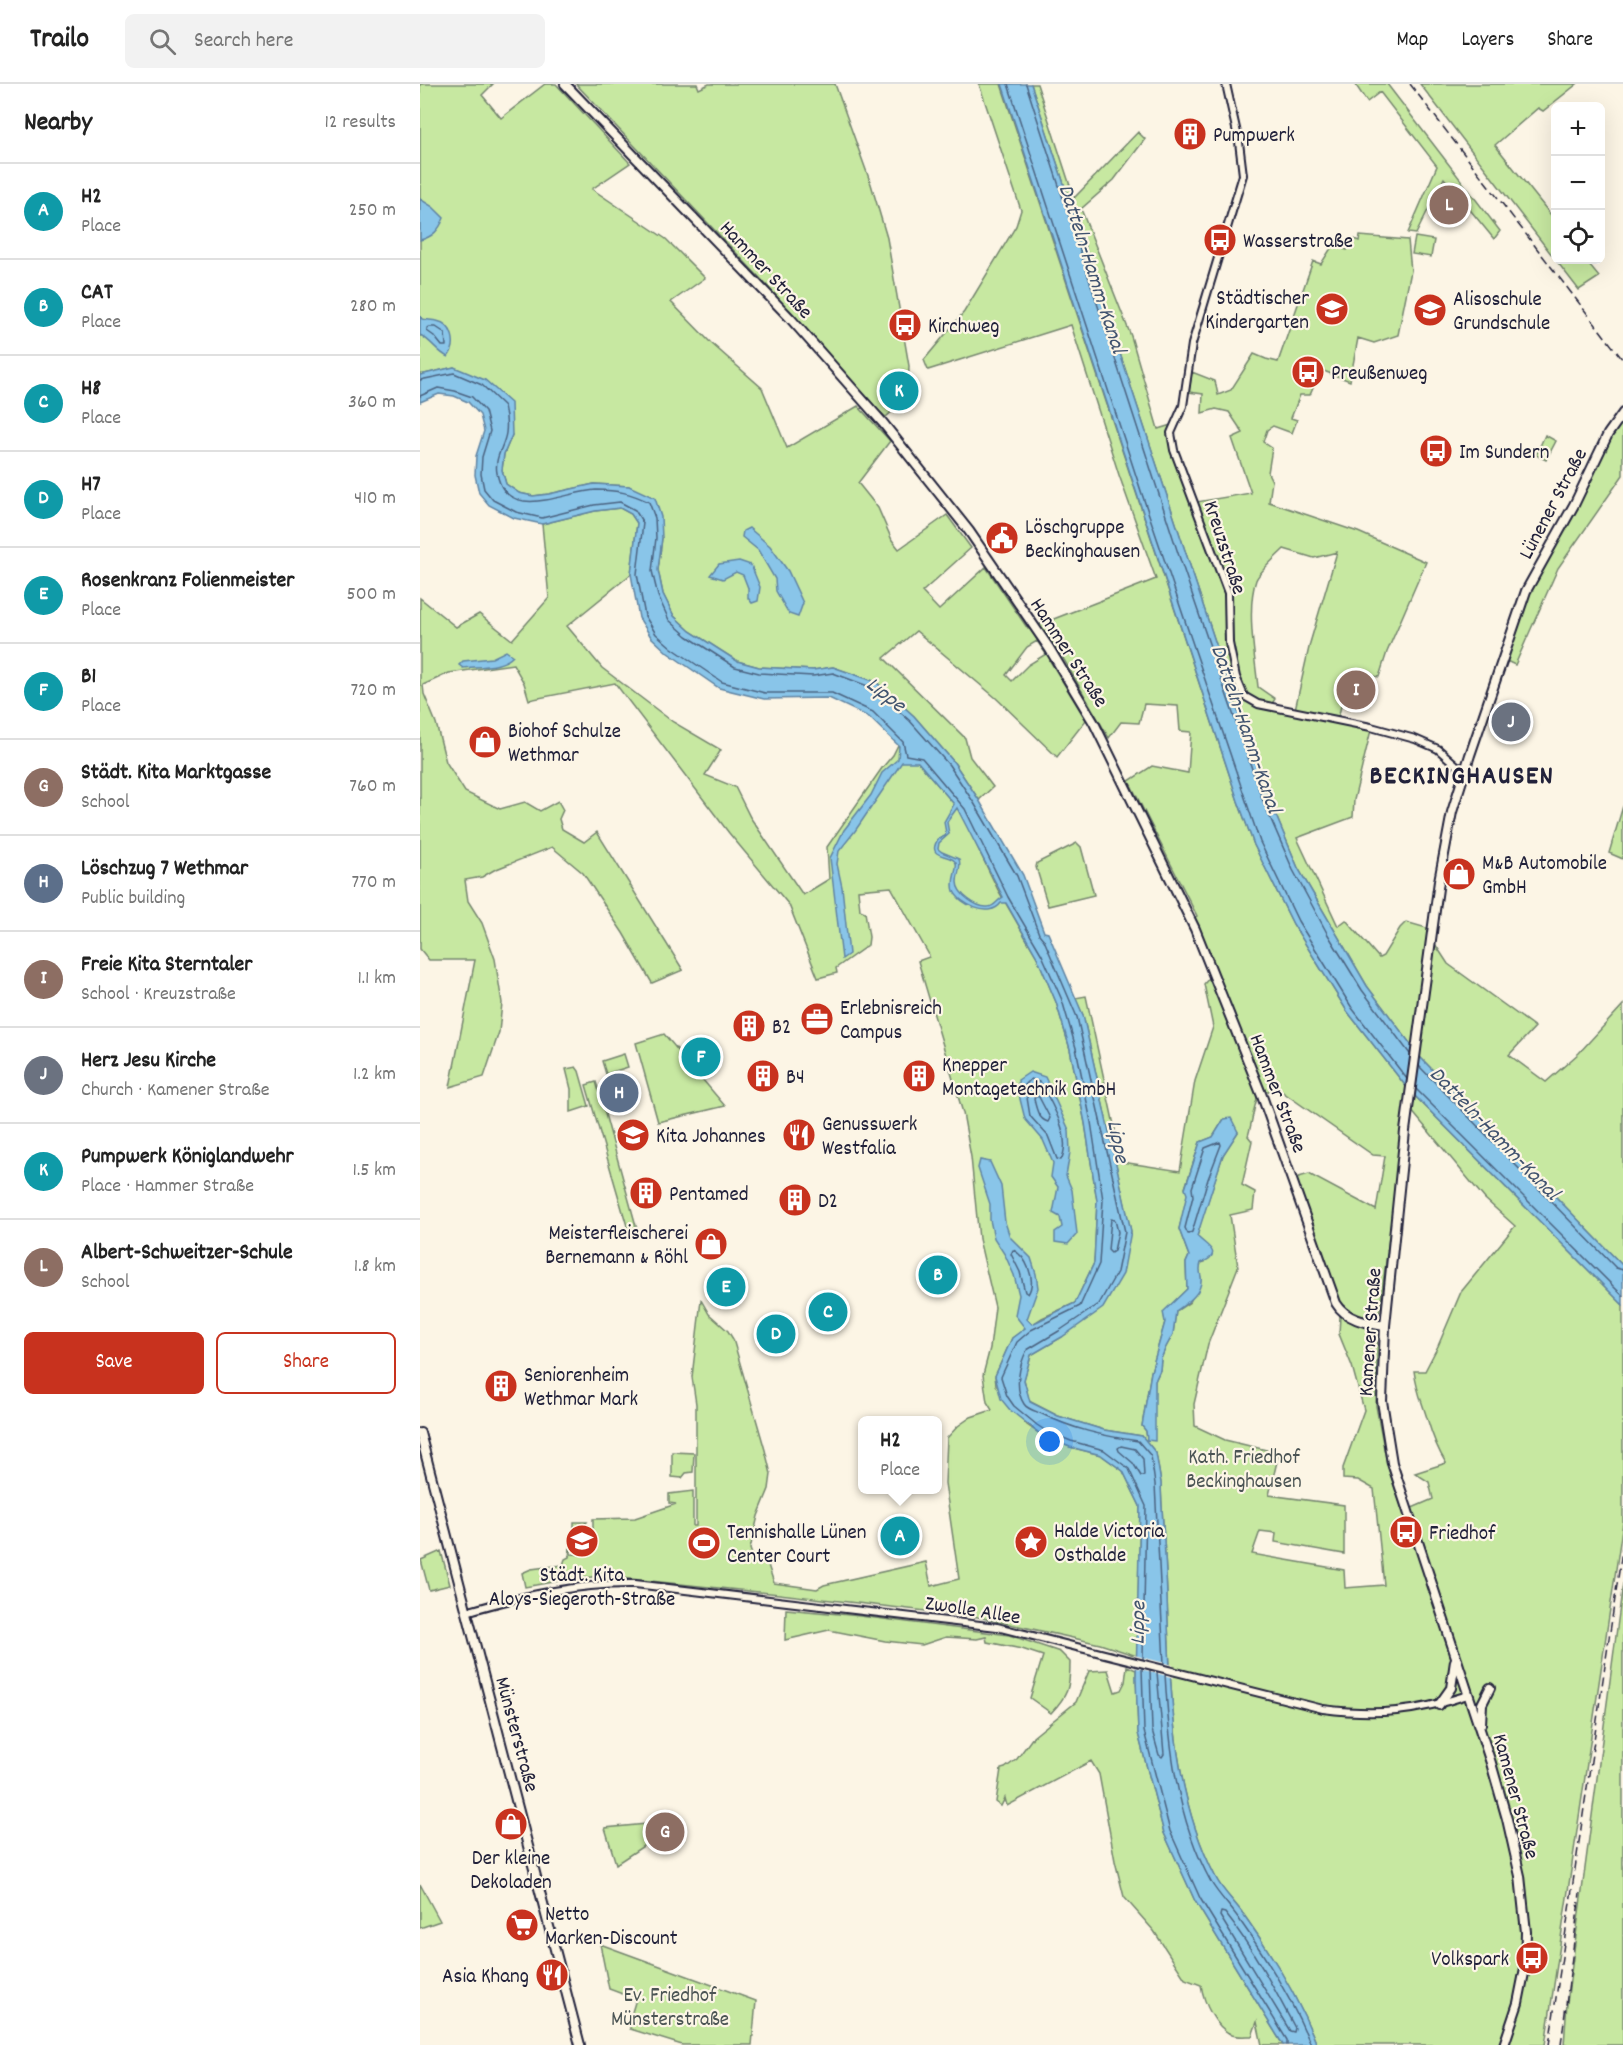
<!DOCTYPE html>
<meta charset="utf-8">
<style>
body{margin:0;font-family:Dekko,sans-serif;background:#f2f2f2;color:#222}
.controls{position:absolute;right:18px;top:18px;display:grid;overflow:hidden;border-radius:9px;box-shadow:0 6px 24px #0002}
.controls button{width:54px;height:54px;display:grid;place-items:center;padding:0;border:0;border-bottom:2px solid #e0e0e0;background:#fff;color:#222;font:30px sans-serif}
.you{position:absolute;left:630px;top:1358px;width:21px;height:21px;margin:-15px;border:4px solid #fff;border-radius:50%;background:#1a73e8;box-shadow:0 0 0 9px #1a73e833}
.badge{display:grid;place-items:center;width:39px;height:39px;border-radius:50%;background:#c8321e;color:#fff;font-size:20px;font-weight:700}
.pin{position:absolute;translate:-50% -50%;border:3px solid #fff;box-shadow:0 2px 6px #0006}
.popup{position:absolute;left:438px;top:1332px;width:84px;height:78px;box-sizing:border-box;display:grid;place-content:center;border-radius:9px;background:#fff;filter:drop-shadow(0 2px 4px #0005);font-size:20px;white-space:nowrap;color:#767676}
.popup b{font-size:22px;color:#222}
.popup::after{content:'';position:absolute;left:50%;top:100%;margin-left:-12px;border:12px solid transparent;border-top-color:#fff}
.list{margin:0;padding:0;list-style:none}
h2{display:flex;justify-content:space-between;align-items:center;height:78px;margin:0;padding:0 24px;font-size:26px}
h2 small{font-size:20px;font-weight:400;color:#767676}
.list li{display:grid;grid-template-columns:39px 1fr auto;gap:18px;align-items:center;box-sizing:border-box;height:96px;padding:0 24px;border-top:2px solid #e0e0e0}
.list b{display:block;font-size:22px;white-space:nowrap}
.list p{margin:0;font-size:20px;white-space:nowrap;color:#767676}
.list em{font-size:20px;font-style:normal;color:#767676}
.actions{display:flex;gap:12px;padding:18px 24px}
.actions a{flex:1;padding:14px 0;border:2px solid #c8321e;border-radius:9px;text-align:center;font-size:21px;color:#c8321e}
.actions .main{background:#c8321e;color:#fff}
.icon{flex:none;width:33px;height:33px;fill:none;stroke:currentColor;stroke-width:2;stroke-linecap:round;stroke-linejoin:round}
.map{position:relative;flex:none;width:1203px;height:1961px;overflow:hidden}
header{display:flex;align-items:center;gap:36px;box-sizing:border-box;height:84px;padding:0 30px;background:#fff;border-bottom:2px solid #e0e0e0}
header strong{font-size:28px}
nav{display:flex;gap:33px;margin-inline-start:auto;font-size:21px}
.search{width:420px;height:54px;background:#f2f2f2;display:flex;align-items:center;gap:15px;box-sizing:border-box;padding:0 21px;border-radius:9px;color:#767676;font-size:22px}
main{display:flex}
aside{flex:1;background:#fff}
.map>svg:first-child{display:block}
.green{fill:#c7e8a1;stroke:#74856e;stroke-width:1.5;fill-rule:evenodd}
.water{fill:#89c5e9;stroke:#6084a3;stroke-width:1.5;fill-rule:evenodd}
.pier{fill:#fcf5e5}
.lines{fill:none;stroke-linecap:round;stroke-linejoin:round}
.shore{stroke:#4b6381;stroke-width:1.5}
.minor-casing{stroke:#22223b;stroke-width:10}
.major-casing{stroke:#22223b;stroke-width:12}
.minor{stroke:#fcf5e5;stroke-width:6}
.major{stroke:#fcf5e5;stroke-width:8}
.rail{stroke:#22223b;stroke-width:1.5;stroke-dasharray:9 4.5;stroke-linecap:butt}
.labels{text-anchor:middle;stroke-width:4.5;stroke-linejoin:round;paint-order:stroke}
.poi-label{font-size:21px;fill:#22223b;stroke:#fcf5e5;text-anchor:start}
.street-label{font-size:21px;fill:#22223b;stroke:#fcf5e5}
.park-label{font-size:21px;fill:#4b5454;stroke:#fcf5e5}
.water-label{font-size:22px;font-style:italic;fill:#41536f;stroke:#fcf5e5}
.district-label{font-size:27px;font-weight:bold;letter-spacing:1.5px;fill:#22223b;stroke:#fcf5e5}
</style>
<header>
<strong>Trailo</strong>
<div class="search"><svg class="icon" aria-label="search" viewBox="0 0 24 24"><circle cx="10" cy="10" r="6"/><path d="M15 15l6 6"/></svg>Search here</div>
<nav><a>Map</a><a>Layers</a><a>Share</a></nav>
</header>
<main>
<aside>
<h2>Nearby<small>12 results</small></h2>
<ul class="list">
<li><span class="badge" style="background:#0f9aa8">A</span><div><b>H2</b><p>Place</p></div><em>250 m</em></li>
<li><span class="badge" style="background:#0f9aa8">B</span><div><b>CAT</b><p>Place</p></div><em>280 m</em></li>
<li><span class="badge" style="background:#0f9aa8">C</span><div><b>H8</b><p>Place</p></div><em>360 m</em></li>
<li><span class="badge" style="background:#0f9aa8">D</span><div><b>H7</b><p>Place</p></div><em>410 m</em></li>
<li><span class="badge" style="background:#0f9aa8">E</span><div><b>Rosenkranz Folienmeister</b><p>Place</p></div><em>500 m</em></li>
<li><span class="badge" style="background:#0f9aa8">F</span><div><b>B1</b><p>Place</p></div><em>720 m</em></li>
<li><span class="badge" style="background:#8d6e63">G</span><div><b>Städt. Kita Marktgasse</b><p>School</p></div><em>760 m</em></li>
<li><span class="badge" style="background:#5c6f8a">H</span><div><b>Löschzug 7 Wethmar</b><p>Public building</p></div><em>770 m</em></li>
<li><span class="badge" style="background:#8d6e63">I</span><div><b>Freie Kita Sterntaler</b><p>School · Kreuzstraße</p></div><em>1.1 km</em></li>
<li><span class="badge" style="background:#6b7280">J</span><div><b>Herz Jesu Kirche</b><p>Church · Kamener Straße</p></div><em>1.2 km</em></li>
<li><span class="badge" style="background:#0f9aa8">K</span><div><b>Pumpwerk Königlandwehr</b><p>Place · Hammer Straße</p></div><em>1.5 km</em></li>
<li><span class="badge" style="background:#8d6e63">L</span><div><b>Albert-Schweitzer-Schule</b><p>School</p></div><em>1.8 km</em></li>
</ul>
<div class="actions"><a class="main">Save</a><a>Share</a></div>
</aside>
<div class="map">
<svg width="1203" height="1961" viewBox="0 0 1203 1961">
<rect width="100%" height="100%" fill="#fcf5e5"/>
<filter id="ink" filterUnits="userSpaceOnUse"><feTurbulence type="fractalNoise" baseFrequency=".0167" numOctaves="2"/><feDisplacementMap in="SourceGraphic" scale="12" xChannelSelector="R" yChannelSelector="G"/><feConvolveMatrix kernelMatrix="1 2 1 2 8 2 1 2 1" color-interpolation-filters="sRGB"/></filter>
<g filter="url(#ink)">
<path class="green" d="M 0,0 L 73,0 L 62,11 L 81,34 L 125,0 L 136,0 L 210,79 L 172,105 L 246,155 L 285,194 L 251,218 L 291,259 L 342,304 L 367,364 L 438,322 L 470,357 L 438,399 L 458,424 L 472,456 L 479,465 L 527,431 L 551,464 L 502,508 L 519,526 L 566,483 L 608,545 L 736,495 L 699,391 L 651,241 L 508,286 L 504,276 L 544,228 L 596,142 L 601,126 L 559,0 L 581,0 L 818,717 L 834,761 L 873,840 L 927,927 L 988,1005 L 1203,1221 L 1203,1438 L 1125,1961 L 897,1961 C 879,1916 854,1873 826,1834 C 817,1820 803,1808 796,1794 C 751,1708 751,1608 747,1513 C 746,1475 742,1437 741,1399 L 736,1369 L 722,1352 L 684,1346 L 638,1332 L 609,1317 L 604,1295 L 611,1271 L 642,1253 L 711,1148 L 663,931 L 655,914 L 666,912 L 702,1078 L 760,1087 L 775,997 L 793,943 L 784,900 L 795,887 L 774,834 L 777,832 L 709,697 L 732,682 L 768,689 L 771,648 L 760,647 L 758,622 L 724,620 L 719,639 L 701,638 L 689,654 L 640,569 L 630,577 L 666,636 L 637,673 L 576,614 L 496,547 L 464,574 L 545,654 L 550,673 L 573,703 L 559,716 L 533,677 L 494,632 L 456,598 L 413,583 L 393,586 L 339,583 L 317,577 L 270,547 L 254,532 L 243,510 L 238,486 L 242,454 L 209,402 L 174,400 L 129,410 L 113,412 L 99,409 L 86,400 L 82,386 L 84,370 L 92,351 L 34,283 L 0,291 ZM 617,557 L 626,570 L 608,581 L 592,597 L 586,591 L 607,563 ZM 840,1007 L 861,1007 L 953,1071 L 965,1072 L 956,1126 L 889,1090 L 872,1095 L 923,1228 L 920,1232 L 919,1250 L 932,1282 L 944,1326 L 923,1384 L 923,1395 L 938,1396 L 954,1405 L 964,1501 L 925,1504 L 924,1486 L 832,1470 L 840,1447 L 856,1449 L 855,1458 L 924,1470 L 924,1421 L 849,1411 L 859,1369 L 805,1356 L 775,1342 L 774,1320 L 788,1260 L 818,1183 L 810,1131 L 833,1126 L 835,1108 L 822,1101 L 832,1057 L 828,1052 C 833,1036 833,1022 840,1007 ZM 986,1020 L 1065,1115 L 1095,1142 L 1041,1208 L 1018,1262 L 1005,1287 L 994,1287 C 997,1308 1001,1315 1007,1334 C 1012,1351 1017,1365 1026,1379 L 995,1389 L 1009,1398 L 1013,1415 L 983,1428 L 967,1380 L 956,1322 L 958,1240 ZM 804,1035 L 818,1048 L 803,1071 L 780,1141 L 777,1153 L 784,1159 L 785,1178 L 781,1179 L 779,1184 L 781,1195 L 770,1218 L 756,1227 L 753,1250 L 745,1265 L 741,1275 L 740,1286 L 735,1297 L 733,1344 L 727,1356 L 726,1347 L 722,1342 L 731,1288 L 745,1238 L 744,1228 L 767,1205 L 766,1179 L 769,1172 L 759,1145 L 768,1110 L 765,1104 L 780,1058 L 793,1053 Z
M 156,0 L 277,0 L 279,5 L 289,0 L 415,0 L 451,100 L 467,154 L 489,282 L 488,306 L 477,323 L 466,333 L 459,327 L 340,194 Z
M 611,0 L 617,0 L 654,114 L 718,48 L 725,55 L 694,96 L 661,125 L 711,252 L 738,345 L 751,341 L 755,360 L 777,418 L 831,409 L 812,354 L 823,349 L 809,328 L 796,325 L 782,329 L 783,310 L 769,308 L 772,288 L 795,297 L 798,311 L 811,306 L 834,270 L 846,275 L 858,278 L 893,177 L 901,180 L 913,161 L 927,166 L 934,155 L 939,157 L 940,152 L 988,156 L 991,187 L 978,251 L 954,259 L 938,254 L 930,297 L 901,286 L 890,311 L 880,311 L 871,334 L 877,336 L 872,349 L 853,342 L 847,346 L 843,358 L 852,364 L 848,389 L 852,397 L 849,418 L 938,448 L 1006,478 L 967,568 L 959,593 L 929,588 L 917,639 L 951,646 L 934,716 L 933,733 L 877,754 L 918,842 L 926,836 L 959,874 L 963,872 L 980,844 L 986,838 L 1017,847 L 1015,860 L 1028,880 L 1115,943 L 1089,971 L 1126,998 L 1159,969 L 1203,921 L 1203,1182 L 1001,974 L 947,902 L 878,784 L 849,715 L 818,627 ZM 864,465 L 894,474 L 917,468 L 890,559 L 874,630 L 851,621 L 855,615 L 838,603 C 835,574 826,524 836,496 C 840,487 856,473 864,465 Z
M 935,0 L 967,0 L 1080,147 L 1074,155 L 1024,94 L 996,150 L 988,149 L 1017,82 L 960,8 L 947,18 Z
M 1000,0 L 1157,0 L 1123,27 L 1118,24 L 1075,61 L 1135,136 L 1136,176 L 1165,176 L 1179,193 L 1159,206 Z
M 995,153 L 1014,156 L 1011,173 L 992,170 Z
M 1197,334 L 1203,338 L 1203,391 L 1138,484 L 1095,581 L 1080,574 L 1103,512 Z
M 1125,351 L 1136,357 L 1126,376 L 1116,371 Z
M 200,424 L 211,430 L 217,439 L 211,490 L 147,542 L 182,584 L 253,638 L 301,666 L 285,691 L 315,703 L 330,733 L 383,811 L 409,795 L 407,763 L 462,684 L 473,671 L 478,661 L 498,678 L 540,727 L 578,806 L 617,873 L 636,918 L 650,965 L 665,1039 L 677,1117 L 674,1179 L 655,1219 L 622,1234 L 592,1254 L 575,1292 L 576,1301 L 607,1341 L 623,1352 L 650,1363 L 681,1371 L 703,1387 L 720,1422 L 717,1572 L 680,1560 L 558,1533 L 359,1510 L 181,1492 L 144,1496 L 105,1503 L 102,1489 L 111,1485 L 143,1481 L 145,1475 L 149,1473 L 150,1464 L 151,1464 L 151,1470 L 170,1471 L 170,1461 L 173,1460 L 173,1454 L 169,1454 L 168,1459 L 168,1456 L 165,1454 L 163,1445 L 154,1445 L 154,1438 L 167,1438 L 164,1442 L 169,1444 L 169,1448 L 173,1450 L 173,1435 L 215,1434 L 256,1420 L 249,1419 L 249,1410 L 273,1407 L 273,1442 L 276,1442 L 276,1320 L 272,1293 L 281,1216 L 289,1230 L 308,1247 L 313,1255 L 345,1366 L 351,1390 L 349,1405 L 338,1432 L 330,1465 L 335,1479 L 347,1478 L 354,1499 L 397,1505 L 404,1501 L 506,1478 L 511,1502 L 539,1495 L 525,1399 L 527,1354 L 538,1342 L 551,1333 L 572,1326 L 567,1318 L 563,1291 L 570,1264 L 575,1223 L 559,1155 L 551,1073 L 543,1029 L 498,877 L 509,873 L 509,871 L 471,803 L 438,806 L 440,826 L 445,828 L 449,853 L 448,861 L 416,884 L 417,889 L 398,894 L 369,821 L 309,749 L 195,599 L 109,616 L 104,599 L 93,580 L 29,589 L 3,601 L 4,610 L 16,639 L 26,678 L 45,708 L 80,725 L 105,718 L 120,727 L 138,717 L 143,726 L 139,735 L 142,745 L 164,758 L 177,748 L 263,886 L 232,899 L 203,849 L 163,789 L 132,763 L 74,786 L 62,793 L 45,796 L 48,817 L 62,839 L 75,875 L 82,919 L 79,948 L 64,993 L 30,1003 L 55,876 L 9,876 L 0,865 L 0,514 L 36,543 L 59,530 L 92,556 L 129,514 L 122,440 L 175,427 Z
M 1203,722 L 1203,775 L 1189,769 Z
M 657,759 L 661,763 L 674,811 L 628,822 L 616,783 L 617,779 Z
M 244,950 L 305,1022 L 238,1038 L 216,959 Z
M 204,970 L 208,983 L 186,990 L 182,977 Z
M 156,983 L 159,987 L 169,1022 L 151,1028 L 151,1005 L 146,985 Z
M 176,998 L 177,1001 L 218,1149 L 209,1149 L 166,1001 Z
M 252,1368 L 274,1369 L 273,1388 L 266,1389 L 262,1394 L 252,1393 Z
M 21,1467 L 30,1501 L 9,1506 L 1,1476 Z
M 1203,1499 L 1203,1961 L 1144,1961 L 1147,1919 Z
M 366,1525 L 440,1532 L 589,1551 L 640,1568 L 650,1578 C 650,1604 648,1611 631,1629 L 610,1614 L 623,1572 L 602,1565 L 567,1558 L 566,1553 L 557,1555 L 526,1553 L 502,1561 L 465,1557 L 409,1546 L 365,1556 Z
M 707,1582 L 716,1586 L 718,1649 L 744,1749 L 775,1817 L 863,1961 L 842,1961 L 837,1938 L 832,1952 C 826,1952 817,1953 812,1951 C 794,1942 784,1919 781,1901 L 765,1895 L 734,1847 L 704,1813 L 695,1777 L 679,1690 L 671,1677 L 587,1722 L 585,1714 L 581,1722 L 576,1718 L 581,1685 L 585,1684 L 597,1675 L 613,1653 L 656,1618 L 669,1587 L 688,1586 L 695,1608 L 701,1606 L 705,1598 Z
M 237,1739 L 240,1744 L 245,1742 L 249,1746 L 243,1750 L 249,1760 L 253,1760 L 254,1758 L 250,1759 L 246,1750 L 248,1748 L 258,1750 L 254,1756 L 260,1749 L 264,1756 L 249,1765 L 240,1751 L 196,1780 L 185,1744 Z
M 0,1800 L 20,1837 L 0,1844 Z
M 180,1860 L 336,1917 L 332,1961 L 262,1961 L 210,1945 L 209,1938 L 216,1915 L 189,1905 Z"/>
<path class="water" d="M 582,0 L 611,0 L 818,627 L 849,715 L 878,784 L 947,902 L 1001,974 L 1203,1182 L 1203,1221 L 988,1005 L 927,927 L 873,840 L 834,761 L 818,717 Z
M 0,115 L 13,123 L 24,134 C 19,146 13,153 0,156 Z
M 0,231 L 2,235 C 7,236 12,236 17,237 C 33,240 38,261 28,273 C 17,268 12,257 0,251 Z
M 34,283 L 65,296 L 91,319 L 92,351 L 84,370 L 82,386 L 86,400 L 99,409 L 113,412 L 129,410 L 174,400 L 209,402 L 235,414 L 241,433 L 242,454 L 238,486 L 243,510 L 254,532 L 270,547 L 317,577 L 339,583 L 393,586 L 413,583 L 456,598 L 494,632 L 533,677 L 559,716 L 603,791 L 624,848 L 628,849 L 663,931 L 711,1147 L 703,1190 L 683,1224 L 642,1253 L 611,1271 L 604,1296 L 610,1318 L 638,1332 L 684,1346 L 722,1352 L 736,1369 L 741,1399 C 742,1437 746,1475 747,1513 C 751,1608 751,1708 796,1794 C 803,1808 817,1820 826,1834 C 854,1873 879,1916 897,1961 L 863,1961 L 775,1817 L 744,1749 L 718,1649 L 716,1594 L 720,1422 L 703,1387 L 681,1371 L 650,1363 L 623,1352 L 590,1326 L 581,1315 L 575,1292 L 592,1254 L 605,1244 L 595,1231 L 599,1211 L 594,1191 L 585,1171 L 574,1154 L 570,1136 L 570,1120 L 558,1084 L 560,1076 L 570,1078 L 581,1102 L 585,1138 L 590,1153 L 611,1174 L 616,1190 L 618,1204 L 607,1235 L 612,1240 L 655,1219 L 674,1179 L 677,1117 L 665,1039 L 650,965 L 636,918 L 617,873 L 586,819 L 581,819 C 570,835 539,820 534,807 C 530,796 538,786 536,779 C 532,769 505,776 518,755 L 525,752 L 526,749 L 524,738 L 534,720 L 498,678 L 482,678 L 435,747 L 419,767 L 417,780 L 422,803 L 429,870 L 422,875 L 410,774 L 424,746 L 451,711 L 462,689 L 478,675 L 479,662 L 449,633 L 409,614 L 344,615 L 299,604 L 248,569 L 231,553 L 219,534 L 211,490 L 217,439 L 211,430 L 200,424 L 175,427 L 122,440 L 94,434 L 69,421 L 59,409 L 55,391 L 56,372 L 64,347 L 60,331 L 48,318 L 34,312 L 19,310 L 0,318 L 0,291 ZM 537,724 L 583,813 C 577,816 575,823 568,823 C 557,824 537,810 537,798 C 537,789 542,784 539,775 L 522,768 L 518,765 L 519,759 L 529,750 L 527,738 Z
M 329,444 L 350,462 L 368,487 L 383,519 L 378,533 L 369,530 L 356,507 L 355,495 L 338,466 L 322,453 L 323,447 Z
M 319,477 L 331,481 L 340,503 L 338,517 L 332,519 L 328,514 L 328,504 L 323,491 L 316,488 L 303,495 L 290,491 L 299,480 Z
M 86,567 L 93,572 C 82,584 59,582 43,584 L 39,581 L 43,577 L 72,574 Z
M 610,988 L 625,993 L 649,1046 L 650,1068 L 646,1092 L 652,1106 L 657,1150 L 648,1160 L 635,1158 L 635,1148 L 642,1143 L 640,1133 L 633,1129 L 638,1103 L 631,1093 L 633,1079 L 623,1056 L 605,1035 L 600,1015 L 598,996 Z
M 811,1034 L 818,1048 L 803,1071 L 777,1152 C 784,1161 806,1169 781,1179 C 779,1185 780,1187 781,1193 C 783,1209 767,1219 756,1227 L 753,1250 L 745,1265 L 741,1275 L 740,1286 L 735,1297 L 735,1357 L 727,1356 L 726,1347 L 722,1342 L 731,1288 L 745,1238 L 743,1228 L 767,1205 L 766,1179 L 769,1172 L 759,1145 L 767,1110 L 765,1105 L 780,1058 L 793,1053 L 804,1035 Z"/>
<path class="pier" d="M 714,1571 L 753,1581 L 754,1594 L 713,1583 Z"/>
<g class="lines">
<path class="shore" d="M 588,0 L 722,410 L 840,758 L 878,837 L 932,924 L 987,995
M 606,0 L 758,469 L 843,717 L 873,786 L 907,849 L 942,906 L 990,970
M 10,243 L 16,243 L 25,249 L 26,262 L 22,262 L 14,252 L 7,247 L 7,244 Z
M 0,296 L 34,289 L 62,301 L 84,322 C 86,330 87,341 86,349 C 84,363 74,373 77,389 C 86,440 146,407 176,406 C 198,406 210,409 229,418 L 235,434 L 236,454 L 232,487 L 238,512 L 249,536 L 267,552 L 315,583 L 339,589 L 393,592 L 413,589 L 453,604 L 490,637 L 529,681 L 554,719 L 597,792 L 619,850 L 624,856 L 657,933 L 705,1148 L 697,1188 L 679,1220 L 639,1247 L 607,1266 C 599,1281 594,1305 604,1320 C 607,1325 615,1327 620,1329 C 652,1345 683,1352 718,1357 L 731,1372 L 735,1400 L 744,1580
M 0,312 L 18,304 L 35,307 L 52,313 L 65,327 L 70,347 L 62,373 L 61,390 L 64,405 L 73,416 L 96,428 L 122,434 L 174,421 L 200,418 L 215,426 L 223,439 L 217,490 L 225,532 L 236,550 L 252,564 L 302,598 L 345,609 L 412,609 L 453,628 L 483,658 L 486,671 L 502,674 L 545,725 L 588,813 L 622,871 L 642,916 L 656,964 L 671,1038 L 683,1116 L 679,1180 L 660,1222 L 611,1246 L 597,1258 L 581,1293 L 587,1312 L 594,1322 L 617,1341 L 626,1347 L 651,1357 L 684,1366 L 709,1385 L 726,1422 L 723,1575
M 999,982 L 1196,1184 L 1203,1186
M 611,995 L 621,999 C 631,1020 653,1052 641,1076 L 637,1075 L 628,1052 L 610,1032 L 605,1001 Z
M 996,1005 L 1203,1212
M 616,1012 L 619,1013 L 630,1034 L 628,1038 C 618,1035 616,1024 614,1015 Z
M 800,1058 L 801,1061 L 788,1095 L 772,1148 L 768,1150 L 765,1144 L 773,1112 L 772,1104 L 785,1064 Z
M 691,1135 L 695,1136 L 698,1148 L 694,1167 L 691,1169 L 688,1166 Z
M 593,1166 C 606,1172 617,1196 608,1210 L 605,1208 L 600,1188 L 591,1170 Z
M 701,1362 L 715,1365 L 723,1375 L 724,1392 L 721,1392 L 713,1379 L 699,1367 L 698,1364 Z
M 722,1584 L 724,1647 L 750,1747 L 780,1814 L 867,1956 L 867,1961
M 730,1586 L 732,1646 L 739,1671 L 742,1673 L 744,1670 L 737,1588
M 745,1590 C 749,1661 756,1734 791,1798 C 799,1812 812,1824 821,1838 C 848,1876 873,1918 891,1961
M 801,1828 L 805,1829 C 833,1864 854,1904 875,1944 L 874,1948 L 870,1947 L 800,1832 Z"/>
<defs>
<path id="minor" d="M 806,0 L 819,58 L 823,91 L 772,260 L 763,322 L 751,349 L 754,366 L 808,509 L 809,559 L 816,593 L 824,612 L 838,620 L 951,643 L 995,655 L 1018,665 L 1044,688
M 46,1528 C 101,1512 158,1499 215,1500 L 577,1543 L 903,1625 C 958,1632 996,1628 1048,1611"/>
<path id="major" d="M 145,0 L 370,234 L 463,339 L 549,447 L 629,564 L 674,639 L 775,845 L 842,1012 L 916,1219 C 926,1236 947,1239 965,1242
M 0,1349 L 160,1961
M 1019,1621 L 1031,1604 L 1035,1577
M 1061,1640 L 1062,1620 L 1070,1604
M 1084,1961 L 1098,1919 L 1105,1884 L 1106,1848 L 1100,1792 L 1087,1735 L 1071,1679 L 972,1379 L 962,1317 L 965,1242 L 985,1047 L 1019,797 L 1032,728 L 1050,671 L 1106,507 L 1155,419 L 1188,350 L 1203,329"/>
</defs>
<use href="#minor" class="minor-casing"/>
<use href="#major" class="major-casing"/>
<use href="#minor" class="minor"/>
<use href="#major" class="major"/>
<path class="rail" d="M 990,0 L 1203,276
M 1129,1961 L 1203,1460
M 1141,1961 L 1160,1809"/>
</g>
</g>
<defs>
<symbol id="building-disc" viewBox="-11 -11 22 22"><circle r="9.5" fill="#c8321e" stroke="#fcf5e5"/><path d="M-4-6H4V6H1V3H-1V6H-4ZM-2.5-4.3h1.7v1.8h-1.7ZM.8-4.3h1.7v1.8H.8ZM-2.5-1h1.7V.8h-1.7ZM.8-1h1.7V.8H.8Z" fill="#fff"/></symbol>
<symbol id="bus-disc" viewBox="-11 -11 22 22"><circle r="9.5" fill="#c8321e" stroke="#fcf5e5"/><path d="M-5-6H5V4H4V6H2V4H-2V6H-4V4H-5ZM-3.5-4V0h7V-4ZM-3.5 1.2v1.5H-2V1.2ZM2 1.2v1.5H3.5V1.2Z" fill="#fff"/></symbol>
<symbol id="school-disc" viewBox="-11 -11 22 22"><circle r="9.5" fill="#c8321e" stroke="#fcf5e5"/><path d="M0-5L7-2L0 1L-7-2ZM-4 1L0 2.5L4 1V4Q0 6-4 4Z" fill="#fff"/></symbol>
<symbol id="civic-disc" viewBox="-11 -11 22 22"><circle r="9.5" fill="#c8321e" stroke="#fcf5e5"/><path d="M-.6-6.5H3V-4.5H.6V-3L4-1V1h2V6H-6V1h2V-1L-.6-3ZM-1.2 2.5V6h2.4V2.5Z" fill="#fff"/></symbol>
<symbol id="shop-disc" viewBox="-11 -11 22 22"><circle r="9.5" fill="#c8321e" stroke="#fcf5e5"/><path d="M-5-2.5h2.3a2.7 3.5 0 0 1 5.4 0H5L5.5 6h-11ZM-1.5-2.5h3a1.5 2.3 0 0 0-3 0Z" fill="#fff"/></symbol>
<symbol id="office-disc" viewBox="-11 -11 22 22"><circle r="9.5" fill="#c8321e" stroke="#fcf5e5"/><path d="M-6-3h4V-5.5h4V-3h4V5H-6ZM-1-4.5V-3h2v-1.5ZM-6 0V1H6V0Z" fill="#fff"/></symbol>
<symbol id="restaurant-disc" viewBox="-11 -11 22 22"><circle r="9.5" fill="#c8321e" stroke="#fcf5e5"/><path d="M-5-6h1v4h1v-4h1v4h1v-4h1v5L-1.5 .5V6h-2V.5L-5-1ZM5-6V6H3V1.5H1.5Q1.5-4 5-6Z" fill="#fff"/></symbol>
<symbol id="sight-disc" viewBox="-11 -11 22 22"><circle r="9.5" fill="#c8321e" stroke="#fcf5e5"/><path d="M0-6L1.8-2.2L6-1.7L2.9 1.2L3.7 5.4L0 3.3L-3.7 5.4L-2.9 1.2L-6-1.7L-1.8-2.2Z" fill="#fff"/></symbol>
<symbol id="stadium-disc" viewBox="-11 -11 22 22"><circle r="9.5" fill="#c8321e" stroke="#fcf5e5"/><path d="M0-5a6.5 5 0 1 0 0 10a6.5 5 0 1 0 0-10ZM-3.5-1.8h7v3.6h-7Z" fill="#fff"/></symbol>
<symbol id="supermarket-disc" viewBox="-11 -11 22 22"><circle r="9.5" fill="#c8321e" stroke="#fcf5e5"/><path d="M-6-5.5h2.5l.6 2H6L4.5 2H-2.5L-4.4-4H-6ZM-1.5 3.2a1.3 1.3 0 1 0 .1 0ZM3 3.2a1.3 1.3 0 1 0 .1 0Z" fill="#fff"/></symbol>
</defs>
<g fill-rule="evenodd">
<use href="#building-disc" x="751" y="31" width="38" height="38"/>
<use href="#bus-disc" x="781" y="137" width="38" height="38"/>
<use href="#school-disc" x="893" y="206" width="38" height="38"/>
<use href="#school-disc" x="991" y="207" width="38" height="38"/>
<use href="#bus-disc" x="466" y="222" width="38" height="38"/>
<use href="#bus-disc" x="869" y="269" width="38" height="38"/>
<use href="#bus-disc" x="997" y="348" width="38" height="38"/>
<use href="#civic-disc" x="563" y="435" width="38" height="38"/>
<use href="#shop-disc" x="46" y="639" width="38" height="38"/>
<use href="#shop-disc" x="1020" y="771" width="38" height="38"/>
<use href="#office-disc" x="378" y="916" width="38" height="38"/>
<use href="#building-disc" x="310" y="923" width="38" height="38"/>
<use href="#building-disc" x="324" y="973" width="38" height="38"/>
<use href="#building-disc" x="480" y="973" width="38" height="38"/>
<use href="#school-disc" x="194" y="1032" width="38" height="38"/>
<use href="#restaurant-disc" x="360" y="1032" width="38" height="38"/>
<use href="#building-disc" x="207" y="1090" width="38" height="38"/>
<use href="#building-disc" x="356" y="1097" width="38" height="38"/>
<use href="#shop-disc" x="272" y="1141" width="38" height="38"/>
<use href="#building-disc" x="62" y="1283" width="38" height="38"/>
<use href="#bus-disc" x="967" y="1429" width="38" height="38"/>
<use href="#school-disc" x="143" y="1438" width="38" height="38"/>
<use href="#sight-disc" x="592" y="1439" width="38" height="38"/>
<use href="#stadium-disc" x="265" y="1440" width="38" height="38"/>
<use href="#shop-disc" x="72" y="1721" width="38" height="38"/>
<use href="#supermarket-disc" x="83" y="1822" width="38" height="38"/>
<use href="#bus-disc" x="1093" y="1855" width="38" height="38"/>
<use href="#restaurant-disc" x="113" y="1872" width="38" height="38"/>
</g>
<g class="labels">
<g class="poi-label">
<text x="793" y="57">Pumpwerk</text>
<text x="823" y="163">Wasserstraße</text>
<text x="889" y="220" text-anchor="end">Städtischer<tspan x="889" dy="24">Kindergarten</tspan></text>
<text x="1033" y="221">Alisoschule<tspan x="1033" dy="24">Grundschule</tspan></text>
<text x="508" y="248">Kirchweg</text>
<text x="911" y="295">Preußenweg</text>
<text x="1039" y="374">Im Sundern</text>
<text x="605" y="449">Löschgruppe<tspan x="605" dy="24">Beckinghausen</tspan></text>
<text x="88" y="653">Biohof Schulze<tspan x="88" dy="24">Wethmar</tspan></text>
<text x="1062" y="785">M&amp;B Automobile<tspan x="1062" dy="24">GmbH</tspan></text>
<text x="420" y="930">Erlebnisreich<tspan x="420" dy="24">Campus</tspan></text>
<text x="352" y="949">B2</text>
<text x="522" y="987">Knepper<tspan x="522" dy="24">Montagetechnik GmbH</tspan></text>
<text x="366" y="999">B4</text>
<text x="402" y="1046">Genusswerk<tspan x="402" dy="24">Westfalia</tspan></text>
<text x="236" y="1058">Kita Johannes</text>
<text x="249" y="1116">Pentamed</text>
<text x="398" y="1123">D2</text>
<text x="268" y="1155" text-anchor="end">Meisterfleischerei<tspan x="268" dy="24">Bernemann &amp; Röhl</tspan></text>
<text x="104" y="1297">Seniorenheim<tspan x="104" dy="24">Wethmar Mark</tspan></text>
<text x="634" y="1453">Halde Victoria<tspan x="634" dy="24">Osthalde</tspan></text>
<text x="307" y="1454">Tennishalle Lünen<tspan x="307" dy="24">Center Court</tspan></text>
<text x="1009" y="1455">Friedhof</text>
<text x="162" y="1497" text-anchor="middle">Städt. Kita<tspan x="162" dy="24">Aloys-Siegeroth-Straße</tspan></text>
<text x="91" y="1780" text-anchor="middle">Der kleine<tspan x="91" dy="24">Dekoladen</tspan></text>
<text x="125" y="1836">Netto<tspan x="125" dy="24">Marken-Discount</tspan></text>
<text x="1089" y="1881" text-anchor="end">Volkspark</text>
<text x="109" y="1898" text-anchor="end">Asia Khang</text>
</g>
<g class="street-label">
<text transform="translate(347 185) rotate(47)" y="7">Hammer Straße</text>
<text transform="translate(1132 419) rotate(-62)" y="7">Lünener Straße</text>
<text transform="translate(806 463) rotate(72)" y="7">Kreuzstraße</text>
<text transform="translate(650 568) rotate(57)" y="7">Hammer Straße</text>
<text transform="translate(859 1009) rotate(69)" y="7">Hammer Straße</text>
<text transform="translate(949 1248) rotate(-86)" y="7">Kamener Straße</text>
<text transform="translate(553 1525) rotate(9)" y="7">Zwolle Allee</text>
<text transform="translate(98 1650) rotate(75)" y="7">Münsterstraße</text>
<text transform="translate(1097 1712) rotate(75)" y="7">Kamener Straße</text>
</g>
<g class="park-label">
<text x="824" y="1379">Kath. Friedhof<tspan x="824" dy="24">Beckinghausen</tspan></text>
<text x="250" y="1917">Ev. Friedhof<tspan x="250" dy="24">Münsterstraße</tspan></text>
</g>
<g class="water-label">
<text transform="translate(674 184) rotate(72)" y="8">Datteln-Hamm-Kanal</text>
<text transform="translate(467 609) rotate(38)" y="8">Lippe</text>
<text transform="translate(828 644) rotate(71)" y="8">Datteln-Hamm-Kanal</text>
<text transform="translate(1076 1048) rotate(46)" y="8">Datteln-Hamm-Kanal</text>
<text transform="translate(700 1057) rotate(79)" y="8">Lippe</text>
<text transform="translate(716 1539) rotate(-89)" y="8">Lippe</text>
</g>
<g class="district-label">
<text x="1042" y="699">BECKINGHAUSEN</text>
</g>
</g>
</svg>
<div class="controls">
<button>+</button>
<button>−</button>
<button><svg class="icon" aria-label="locate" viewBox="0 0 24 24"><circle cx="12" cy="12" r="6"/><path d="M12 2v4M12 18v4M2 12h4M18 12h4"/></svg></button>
</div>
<div class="you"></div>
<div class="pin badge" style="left:480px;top:1452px;background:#0f9aa8">A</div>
<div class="popup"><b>H2</b>Place</div>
<div class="pin badge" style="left:518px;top:1191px;background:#0f9aa8">B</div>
<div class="pin badge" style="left:408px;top:1228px;background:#0f9aa8">C</div>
<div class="pin badge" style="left:356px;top:1250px;background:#0f9aa8">D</div>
<div class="pin badge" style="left:306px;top:1203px;background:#0f9aa8">E</div>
<div class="pin badge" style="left:281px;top:973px;background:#0f9aa8">F</div>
<div class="pin badge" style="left:245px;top:1748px;background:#8d6e63">G</div>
<div class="pin badge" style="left:199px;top:1009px;background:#5c6f8a">H</div>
<div class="pin badge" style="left:936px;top:606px;background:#8d6e63">I</div>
<div class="pin badge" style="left:1091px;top:638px;background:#6b7280">J</div>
<div class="pin badge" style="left:479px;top:307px;background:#0f9aa8">K</div>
<div class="pin badge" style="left:1029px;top:121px;background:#8d6e63">L</div>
</div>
</main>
